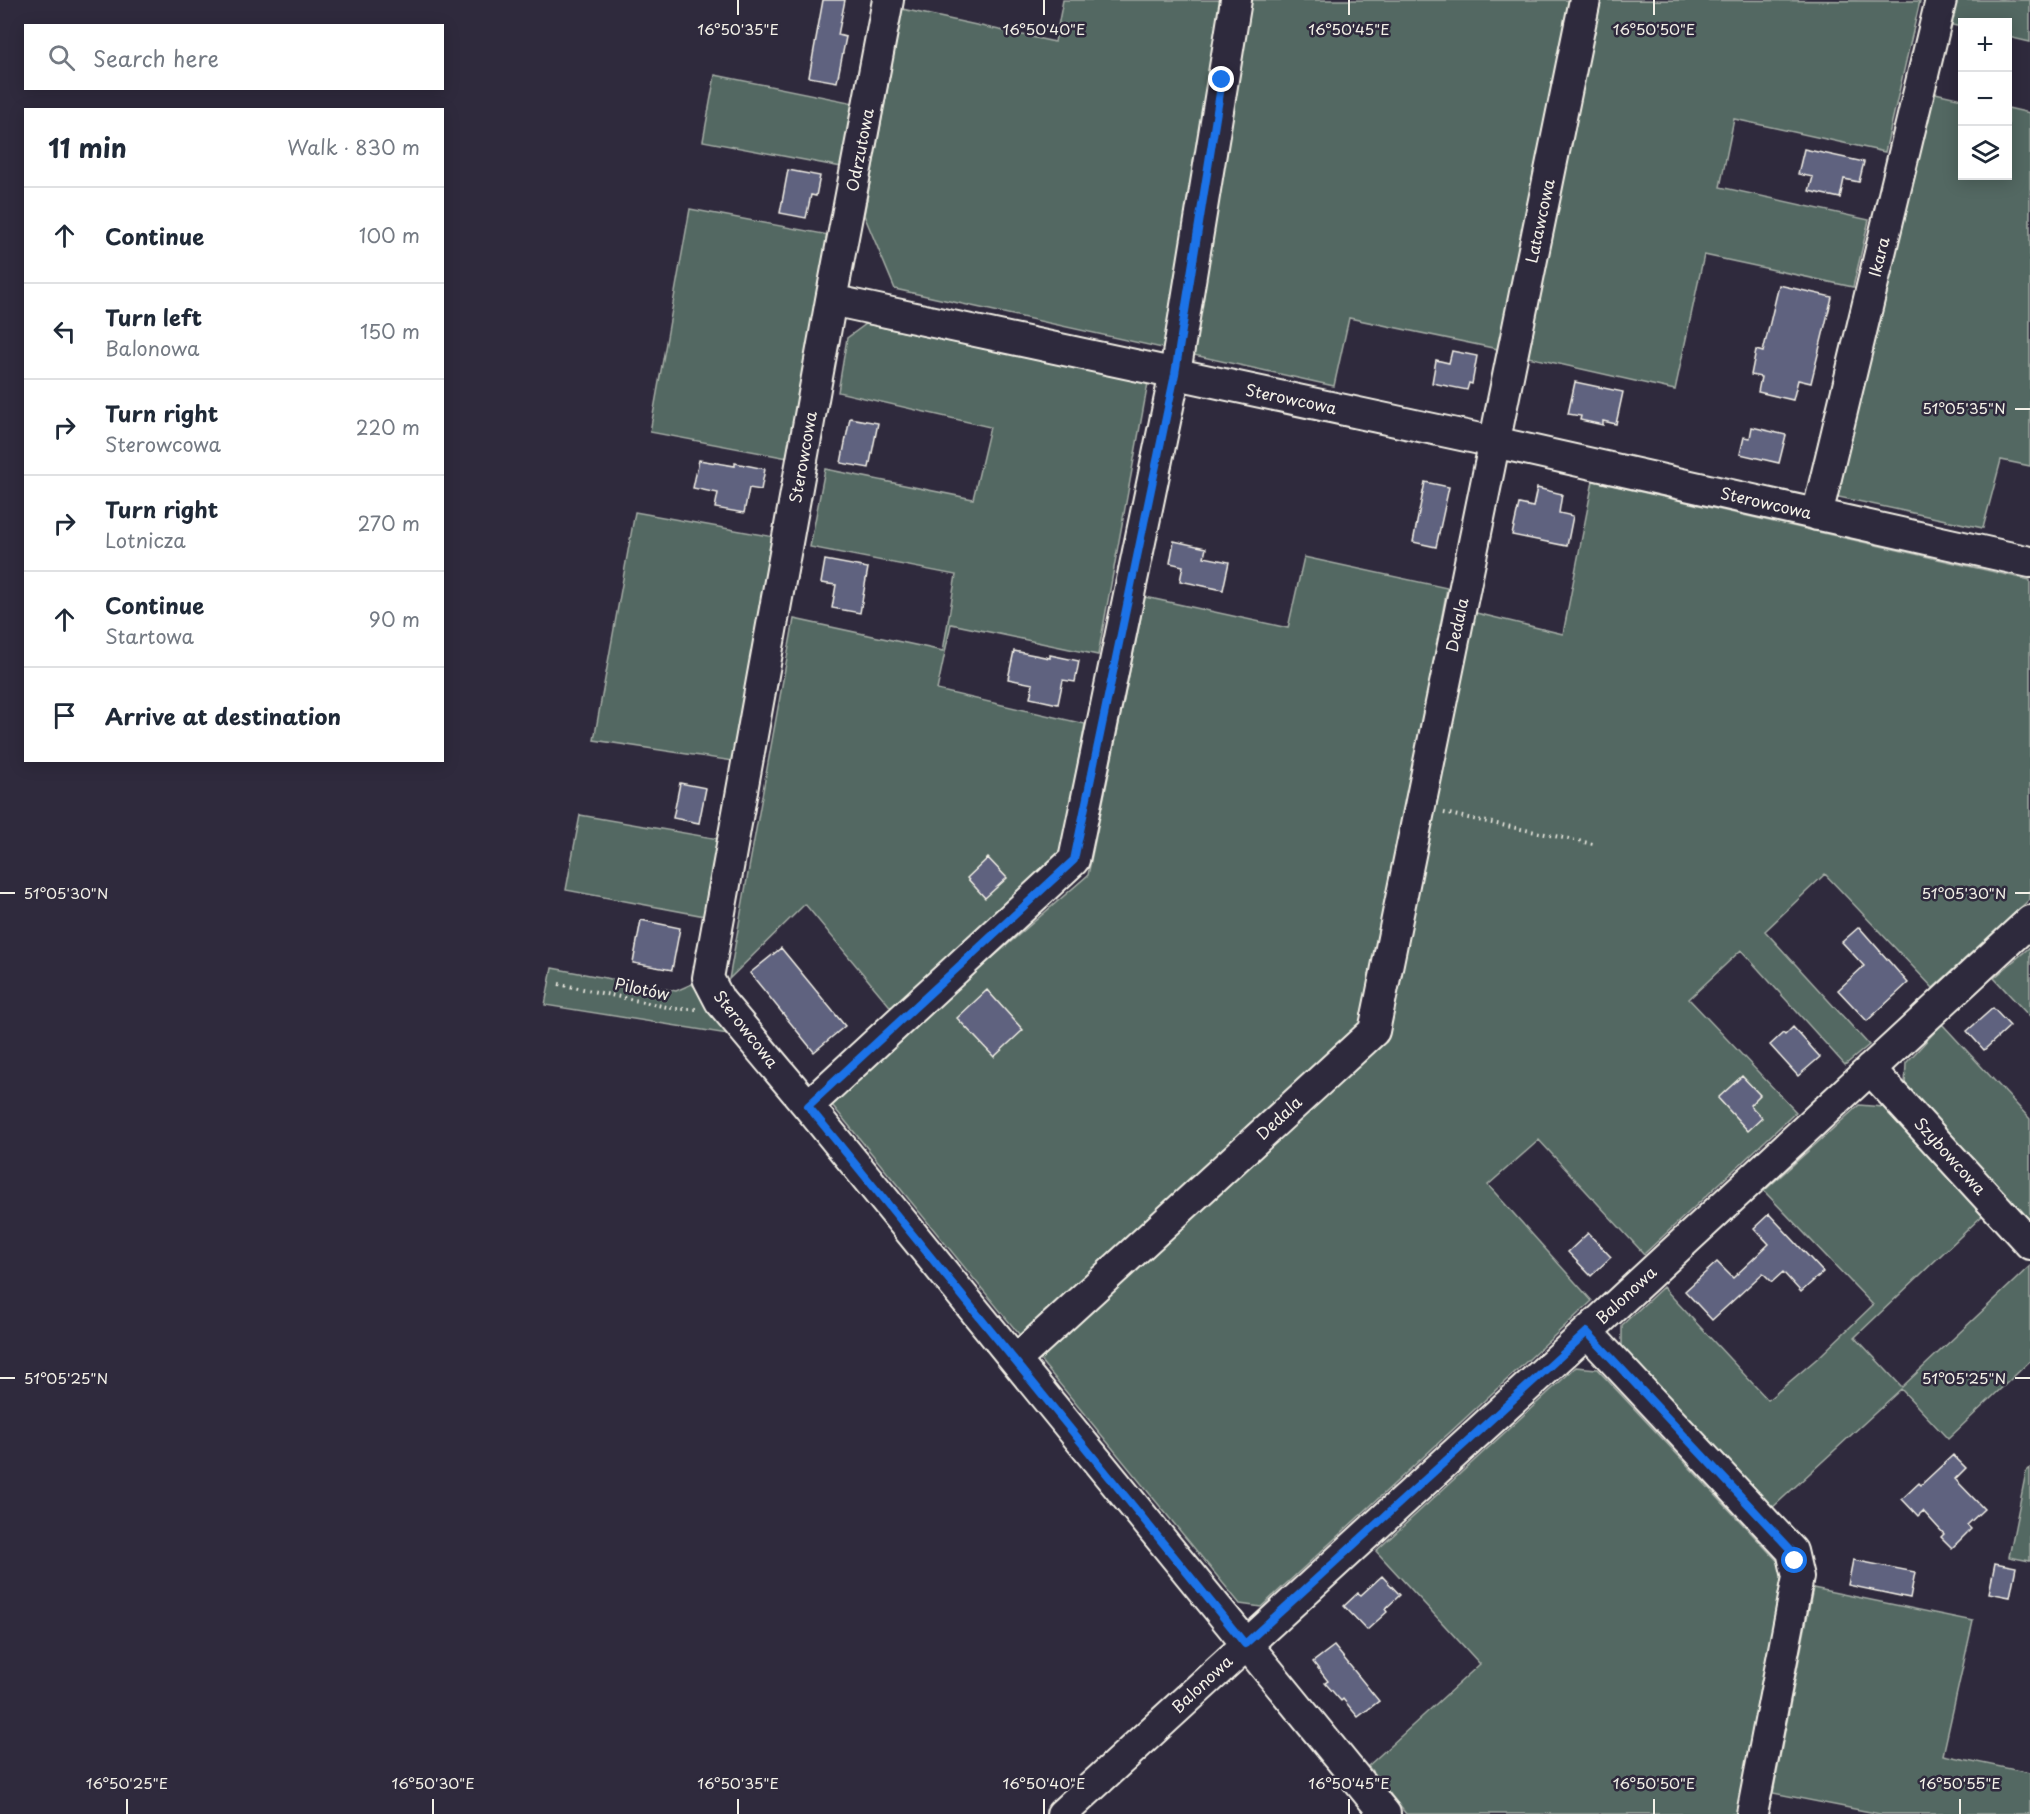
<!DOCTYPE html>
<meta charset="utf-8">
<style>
body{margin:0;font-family:"Playpen Sans",sans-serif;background:#f6f6f7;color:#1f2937}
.controls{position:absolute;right:18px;top:18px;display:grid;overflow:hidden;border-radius:0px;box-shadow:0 3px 15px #0003}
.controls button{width:54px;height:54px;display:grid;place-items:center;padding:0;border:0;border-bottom:2px solid #e0e1e3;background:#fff;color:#1f2937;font:30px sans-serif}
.stop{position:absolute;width:18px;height:18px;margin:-14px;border:4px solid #1a73e8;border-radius:50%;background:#fff}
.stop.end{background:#1a73e8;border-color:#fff;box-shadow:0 2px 6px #0008}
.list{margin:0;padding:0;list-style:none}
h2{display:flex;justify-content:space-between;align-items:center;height:78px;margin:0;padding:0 24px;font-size:26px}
h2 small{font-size:20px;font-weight:400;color:#747a83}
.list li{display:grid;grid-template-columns:39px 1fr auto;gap:18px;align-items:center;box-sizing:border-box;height:96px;padding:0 24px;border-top:2px solid #e0e1e3}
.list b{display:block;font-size:22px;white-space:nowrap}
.list p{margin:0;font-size:20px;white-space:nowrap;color:#747a83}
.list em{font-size:20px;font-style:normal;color:#747a83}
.icon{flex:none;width:33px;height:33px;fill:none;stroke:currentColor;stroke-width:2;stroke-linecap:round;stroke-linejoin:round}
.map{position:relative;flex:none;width:2030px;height:1814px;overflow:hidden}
.search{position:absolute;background:#fff;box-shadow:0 3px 15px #0003;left:24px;top:24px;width:420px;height:66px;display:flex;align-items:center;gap:15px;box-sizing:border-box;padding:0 21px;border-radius:0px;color:#747a83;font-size:22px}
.panel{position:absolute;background:#fff;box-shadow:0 3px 15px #0003;left:24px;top:108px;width:420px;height:654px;border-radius:0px}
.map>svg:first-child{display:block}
.green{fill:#536862;stroke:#a4aca5;stroke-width:1.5}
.building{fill:#5f627f;stroke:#f4f1e8;stroke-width:1.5}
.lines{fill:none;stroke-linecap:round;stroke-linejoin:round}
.minor-casing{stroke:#f4f1e8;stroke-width:34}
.path{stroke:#f4f1e8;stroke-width:4;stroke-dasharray:1.5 4.5;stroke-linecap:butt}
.minor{stroke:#2f2a3d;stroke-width:30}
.route{stroke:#1a73e8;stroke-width:8}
.ticks{fill:none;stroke:#f4f1e8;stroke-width:2}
.labels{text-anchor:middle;stroke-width:5;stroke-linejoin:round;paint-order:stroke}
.street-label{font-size:16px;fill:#f4f1e8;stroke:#2f2a3d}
.ticks-label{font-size:15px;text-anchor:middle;fill:#f4f1e8;stroke:#2f2a3d;stroke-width:5;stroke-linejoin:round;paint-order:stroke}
</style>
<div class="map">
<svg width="2030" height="1814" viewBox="0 0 2030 1814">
<rect width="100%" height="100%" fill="#2f2a3d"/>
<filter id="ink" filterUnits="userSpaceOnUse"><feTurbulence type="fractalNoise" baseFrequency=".0167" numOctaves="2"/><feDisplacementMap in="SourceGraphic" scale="12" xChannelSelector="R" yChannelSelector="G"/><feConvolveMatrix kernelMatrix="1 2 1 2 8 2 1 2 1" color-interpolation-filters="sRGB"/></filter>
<g filter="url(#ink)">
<path class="green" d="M 1063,0 L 1569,0 L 1498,349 L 1349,318 L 1334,386 L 895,289 L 864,215 L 902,9 L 1055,42 Z
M 1599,0 L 1920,1 L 1885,152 L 1734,119 L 1720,187 L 1869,220 L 1853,287 L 1704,255 L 1675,390 L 1528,357 Z
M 1953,0 L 2030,0 L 2030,42 L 2008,37 L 2008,22 L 1962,22 L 1962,27 L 1947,24 Z
M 715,75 L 854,103 L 842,167 L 703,141 Z
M 1931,92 L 1962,99 L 1962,176 L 2008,176 L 2008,108 L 2030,113 L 2030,466 L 2001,460 L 1983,528 L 1834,496 Z
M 690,209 L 829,235 L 788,458 L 650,432 Z
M 866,324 L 1148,383 L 1098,655 L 951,624 L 937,690 L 1085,724 L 1060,858 L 893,1010 L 805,904 L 729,979 L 794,619 L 943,651 L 956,575 L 810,547 L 825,469 L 973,499 L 990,427 L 838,392 L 847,338 Z
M 1593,481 L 2030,580 L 2030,899 L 1933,988 L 1825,874 L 1765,931 L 1869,1045 L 1845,1065 L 1741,950 L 1689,999 L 1796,1112 L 1644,1254 L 1539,1140 L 1488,1185 L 1592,1301 L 1261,1607 L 1240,1604 L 1036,1355 L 1383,1033 L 1472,612 L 1563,634 Z
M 635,512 L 774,537 L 733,761 L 594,740 Z
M 1304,557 L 1447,588 L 1369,1018 L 1023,1339 L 828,1100 L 1088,875 L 1145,597 L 1288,628 Z
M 580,815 L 719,839 L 705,916 L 566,890 Z
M 2030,947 L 2030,1017 L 1994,978 Z
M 552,968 L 676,991 L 692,984 L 734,1035 L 545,1005 Z
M 1942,1024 L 2030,1119 L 2030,1220 L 1905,1086 L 1906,1063 Z
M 1859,1105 L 1883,1107 L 1983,1215 L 1855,1337 L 1902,1387 L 2030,1266 L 2030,1361 L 1948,1439 L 1901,1389 L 1771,1509 L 1622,1348 L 1622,1325 L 1663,1287 L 1768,1400 L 1820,1356 L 1873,1305 L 1764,1191 Z
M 1576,1367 L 1597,1369 L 1785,1569 L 1737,1814 L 1406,1814 L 1368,1766 L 1480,1664 L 1376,1551 Z
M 2030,1468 L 2030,1561 L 2009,1557 L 2026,1472 Z
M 1813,1588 L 1973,1621 L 1943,1755 L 2030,1773 L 2030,1814 L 1880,1814 L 1773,1793 Z"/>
<path class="building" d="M 823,0 L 845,0 L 838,35 L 846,37 L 837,82 L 809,77 Z
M 1804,149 L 1864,162 L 1859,182 L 1844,179 L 1840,198 L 1809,191 L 1813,177 L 1798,174 Z
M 788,170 L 820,176 L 816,196 L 811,195 L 806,218 L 780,213 Z
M 1779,285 L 1832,297 L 1811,383 L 1798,380 L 1793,400 L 1758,392 L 1761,377 L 1751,375 L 1756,350 L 1763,352 Z
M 1452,351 L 1477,356 L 1472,384 L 1469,383 L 1467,390 L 1432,383 L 1436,360 L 1449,363 Z
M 1575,382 L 1623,392 L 1616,424 L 1603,421 L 1603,425 L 1580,420 L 1581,416 L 1568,414 Z
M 850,418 L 878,423 L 869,468 L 841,463 Z
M 1752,427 L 1786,435 L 1779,463 L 1740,454 L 1744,437 L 1750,438 Z
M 699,460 L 735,466 L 735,463 L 765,469 L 761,490 L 749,488 L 744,513 L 715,508 L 718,493 L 693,488 Z
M 1425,482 L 1449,487 L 1436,547 L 1413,542 Z
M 1537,488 L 1562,494 L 1559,513 L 1573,516 L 1567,546 L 1512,535 L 1519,504 L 1533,507 Z
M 1174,541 L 1206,548 L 1204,557 L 1229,562 L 1223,590 L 1180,581 L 1183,566 L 1170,563 Z
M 825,560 L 868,568 L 860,613 L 832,608 L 836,585 L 821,583 Z
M 1014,651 L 1050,658 L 1050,655 L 1079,661 L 1075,682 L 1063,680 L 1058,704 L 1030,698 L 1033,684 L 1008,679 Z
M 680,783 L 706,788 L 699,823 L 673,818 Z
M 988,858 L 1007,878 L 985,898 L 967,878 Z
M 641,920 L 680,928 L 672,970 L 633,963 Z
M 1859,927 L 1908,983 L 1867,1021 L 1838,990 L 1864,966 L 1842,942 Z
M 781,948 L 845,1026 L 814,1052 L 750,973 Z
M 987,990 L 1023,1030 L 994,1057 L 957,1018 Z
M 1993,1008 L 2010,1026 L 1984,1050 L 1967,1031 Z
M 1793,1027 L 1820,1057 L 1798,1076 L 1770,1045 L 1783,1033 L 1785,1035 Z
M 1742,1076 L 1760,1095 L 1750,1105 L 1762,1118 L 1748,1131 L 1718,1098 Z
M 1769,1214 L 1823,1272 L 1801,1292 L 1783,1272 L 1772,1282 L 1763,1273 L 1712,1320 L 1685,1291 L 1717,1262 L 1733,1278 L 1769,1244 L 1754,1228 Z
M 1588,1233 L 1611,1257 L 1591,1276 L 1568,1252 Z
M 1953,1455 L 1966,1468 L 1955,1479 L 1984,1509 L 1967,1525 L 1971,1529 L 1952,1548 L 1941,1537 L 1944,1534 L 1923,1511 L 1918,1516 L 1902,1499 L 1919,1483 L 1921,1485 Z
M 1853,1560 L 1915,1572 L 1910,1598 L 1848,1585 Z
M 1995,1563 L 2016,1567 L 2010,1597 L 1989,1593 Z
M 1382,1576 L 1400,1595 L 1385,1609 L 1387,1612 L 1367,1630 L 1344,1606 L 1358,1593 L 1361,1595 Z
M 1334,1646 L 1379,1701 L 1358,1717 L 1343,1699 L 1341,1701 L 1325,1683 L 1328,1681 L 1313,1662 Z"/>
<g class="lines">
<defs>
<path id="minor" d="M 831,300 L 888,0
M 1817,515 L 1941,0
M 1870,1069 L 2030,1244
M 808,1106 L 1074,860 L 1175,373 L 1236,0
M 1587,1332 L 1792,1551 L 1798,1577 L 1752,1814
M 1016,1360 L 1374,1031 L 1585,0
M 1062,1814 L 1587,1332 L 2030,921
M 1385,1814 L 808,1106 L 720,1001 L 708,978 L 831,300 L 1494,442 L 2030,562"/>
</defs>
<use href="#minor" class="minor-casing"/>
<path class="path" d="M 1444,813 L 1593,844
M 559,984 L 676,1009 L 696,1009"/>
<use href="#minor" class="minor"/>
</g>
</g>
<g class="lines" filter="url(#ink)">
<path class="route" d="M 1222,80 L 1175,374 L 1074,860 L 808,1106 L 1245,1644 L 1587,1332 L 1792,1551 L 1795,1561"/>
</g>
<path class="ticks" d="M 738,0 L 738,15M 1044,0 L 1044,15M 1349,0 L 1349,15M 1654,0 L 1654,15M 2015,409 L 2030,409M 0,893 L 15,893M 2015,893 L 2030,893M 0,1378 L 15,1378M 2015,1378 L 2030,1378M 127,1799 L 127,1814M 433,1799 L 433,1814M 738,1799 L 738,1814M 1044,1799 L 1044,1814M 1349,1799 L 1349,1814M 1654,1799 L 1654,1814M 1960,1799 L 1960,1814"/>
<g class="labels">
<g class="street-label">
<text transform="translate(860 150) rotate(-79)" y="6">Odrzutowa</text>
<text transform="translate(1540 221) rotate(-78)" y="6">Latawcowa</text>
<text transform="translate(1879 257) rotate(-76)" y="6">Ikara</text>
<text transform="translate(1291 399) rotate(12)" y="6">Sterowcowa</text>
<text transform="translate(803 457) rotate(-80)" y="6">Sterowcowa</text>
<text transform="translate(1766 503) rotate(13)" y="6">Sterowcowa</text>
<text transform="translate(1457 625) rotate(-78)" y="6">Dedala</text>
<text transform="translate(642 989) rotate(12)" y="6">Pilotów</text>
<text transform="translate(746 1029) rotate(52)" y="6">Sterowcowa</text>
<text transform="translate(1279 1118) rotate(-43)" y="6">Dedala</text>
<text transform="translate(1950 1156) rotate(48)" y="6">Szybowcowa</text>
<text transform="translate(1626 1295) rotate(-43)" y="6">Balonowa</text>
<text transform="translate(1202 1684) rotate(-43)" y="6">Balonowa</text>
</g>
</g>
<g class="ticks-label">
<text x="738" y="35">16°50'35"E</text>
<text x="1044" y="35">16°50'40"E</text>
<text x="1349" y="35">16°50'45"E</text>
<text x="1654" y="35">16°50'50"E</text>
<text x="1964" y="414">51°05'35"N</text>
<text x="66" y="899">51°05'30"N</text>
<text x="1964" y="899">51°05'30"N</text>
<text x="66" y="1384">51°05'25"N</text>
<text x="1964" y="1384">51°05'25"N</text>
<text x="127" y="1789">16°50'25"E</text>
<text x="433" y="1789">16°50'30"E</text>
<text x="738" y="1789">16°50'35"E</text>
<text x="1044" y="1789">16°50'40"E</text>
<text x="1349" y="1789">16°50'45"E</text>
<text x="1654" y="1789">16°50'50"E</text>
<text x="1960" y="1789">16°50'55"E</text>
</g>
</svg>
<div class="controls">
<button>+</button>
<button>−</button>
<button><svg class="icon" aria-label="layers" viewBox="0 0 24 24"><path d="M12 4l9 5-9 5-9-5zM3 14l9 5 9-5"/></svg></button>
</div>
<div class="stop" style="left:1795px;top:1561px"></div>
<div class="stop end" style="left:1222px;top:80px"></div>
<div class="search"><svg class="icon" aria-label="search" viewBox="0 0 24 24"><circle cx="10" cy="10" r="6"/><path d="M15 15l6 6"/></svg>Search here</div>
<section class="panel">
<h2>11 min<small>Walk · 830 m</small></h2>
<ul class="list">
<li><svg class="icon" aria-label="ahead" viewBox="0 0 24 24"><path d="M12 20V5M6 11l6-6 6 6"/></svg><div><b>Continue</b></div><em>100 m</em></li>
<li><svg class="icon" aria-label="left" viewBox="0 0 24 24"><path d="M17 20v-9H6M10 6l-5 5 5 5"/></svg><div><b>Turn left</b><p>Balonowa</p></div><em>150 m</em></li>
<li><svg class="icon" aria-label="right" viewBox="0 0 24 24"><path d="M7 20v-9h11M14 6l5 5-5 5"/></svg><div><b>Turn right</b><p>Sterowcowa</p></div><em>220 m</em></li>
<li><svg class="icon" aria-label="right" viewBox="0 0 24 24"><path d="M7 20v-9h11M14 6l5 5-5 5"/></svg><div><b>Turn right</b><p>Lotnicza</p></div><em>270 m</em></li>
<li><svg class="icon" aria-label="ahead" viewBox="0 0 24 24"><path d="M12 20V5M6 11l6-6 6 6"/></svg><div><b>Continue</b><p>Startowa</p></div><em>90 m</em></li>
<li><svg class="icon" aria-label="arrive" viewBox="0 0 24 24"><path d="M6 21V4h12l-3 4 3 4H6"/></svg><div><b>Arrive at destination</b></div></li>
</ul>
</section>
</div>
